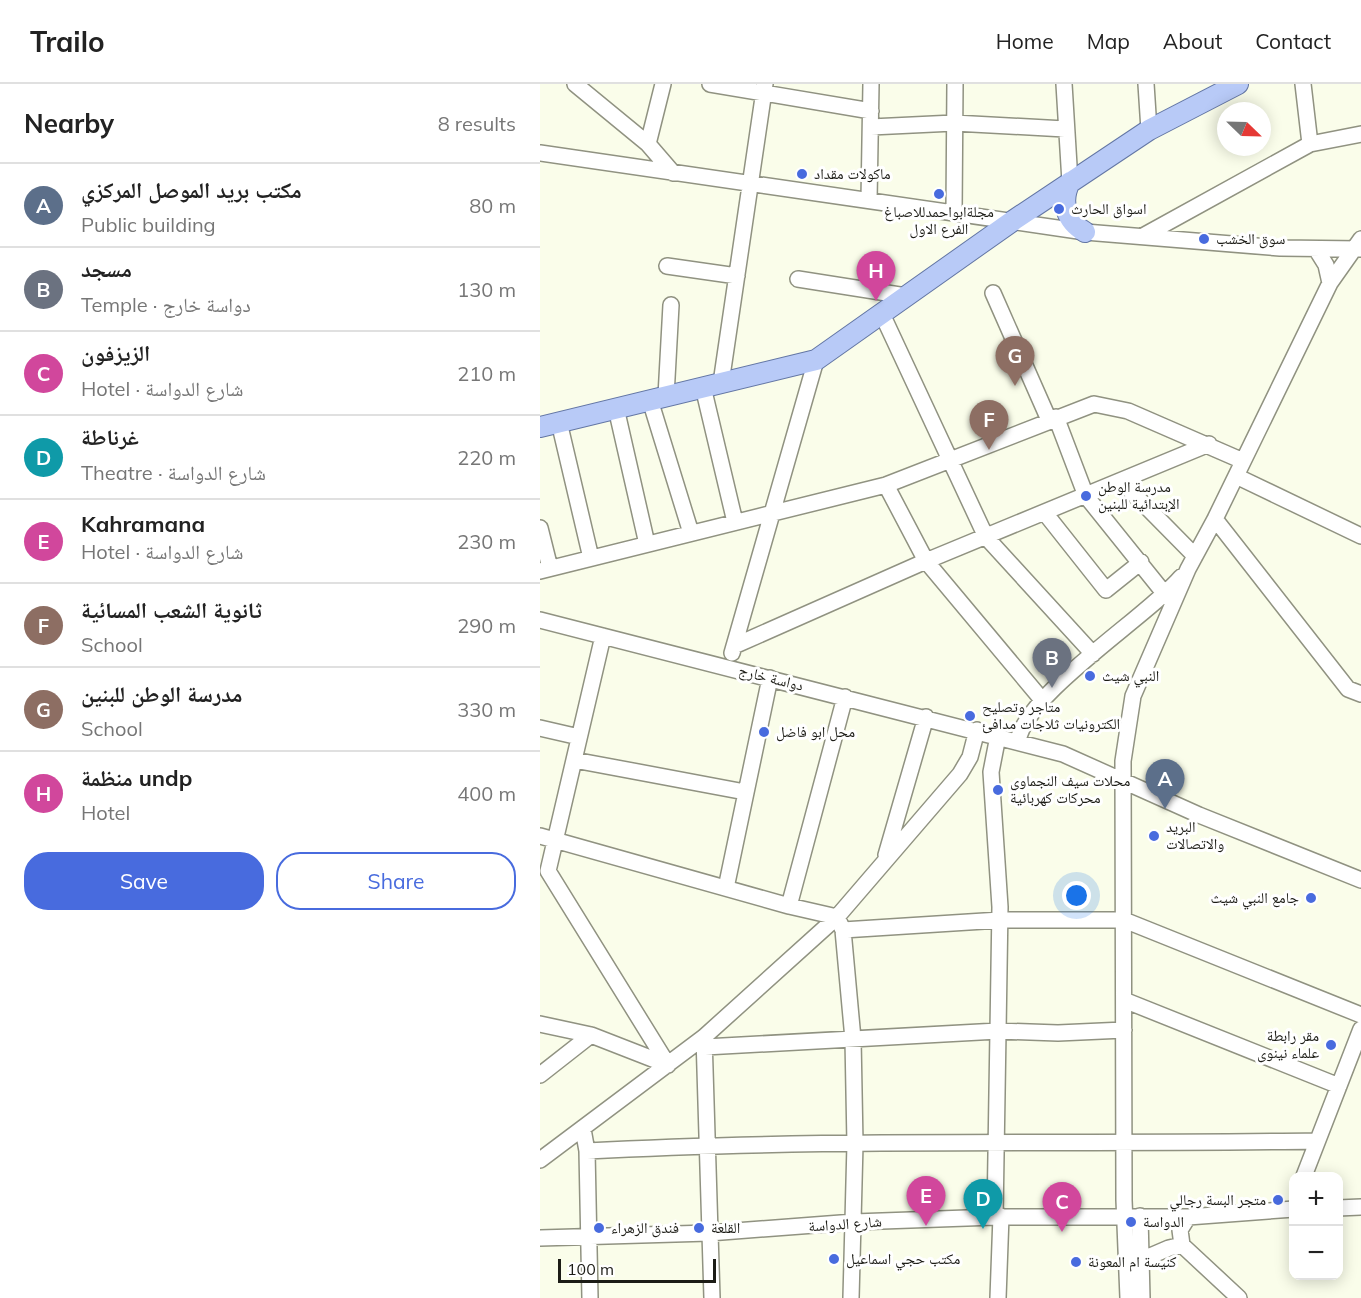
<!DOCTYPE html>
<meta charset="utf-8">
<style>
body{margin:0;font-family:Mulish,"Noto Naskh Arabic",sans-serif;background:#f6f6f6;color:#222}
.controls{position:absolute;right:18px;bottom:18px;display:grid;overflow:hidden;border-radius:12px;box-shadow:0 3px 15px #0003}
.controls button{width:54px;height:54px;display:grid;place-items:center;padding:0;border:0;border-bottom:2px solid #e0e0e0;background:#fff;color:#222;font:30px sans-serif}
.compass{position:absolute;left:677px;top:18px;width:54px;height:54px;border-radius:50%;background:#fff;box-shadow:0 3px 15px #0003;rotate:113deg}
.scale{position:absolute;left:18px;bottom:15px;width:158px;box-sizing:border-box;padding-left:6px;border:3px solid #1c1c16;border-top:0;font-size:16px;line-height:21px;white-space:nowrap;color:#1c1c16;-webkit-text-stroke:4px #fff;paint-order:stroke}
.you{position:absolute;left:537px;top:812px;width:21px;height:21px;margin:-15px;border:4px solid #fff;border-radius:50%;background:#1a73e8;box-shadow:0 0 0 9px #1a73e833}
.badge{display:grid;place-items:center;width:39px;height:39px;border-radius:50%;background:#486bde;color:#fff;font-size:20px;font-weight:700}
.pin{position:absolute;translate:-50% -50px;filter:drop-shadow(0 2px 3px #0008)}
.pin::after{content:'';position:absolute;top:32px;width:21px;height:18px;background:inherit;clip-path:polygon(0 0,100% 0,50% 100%)}
.list{margin:0;padding:0;list-style:none}
h2{display:flex;justify-content:space-between;align-items:center;height:78px;margin:0;padding:0 24px;font-size:26px}
h2 small{font-size:20px;font-weight:400;color:#767676}
.list li{display:grid;grid-template-columns:39px 1fr auto;gap:18px;align-items:center;box-sizing:border-box;height:84px;padding:0 24px;border-top:2px solid #e0e0e0}
.list b{display:block;font-size:22px;white-space:nowrap}
.list p{margin:0;font-size:20px;white-space:nowrap;color:#767676}
.list em{font-size:20px;font-style:normal;color:#767676}
.actions{display:flex;gap:12px;padding:18px 24px}
.actions a{flex:1;padding:14px 0;border:2px solid #486bde;border-radius:24px;text-align:center;font-size:21px;color:#486bde}
.actions .main{background:#486bde;color:#fff}
.map{position:relative;flex:none;width:821px;height:1214px;overflow:hidden}
header{display:flex;align-items:center;gap:36px;box-sizing:border-box;height:84px;padding:0 30px;background:#fff;border-bottom:2px solid #e0e0e0}
header strong{font-size:28px}
nav{display:flex;gap:33px;margin-inline-start:auto;font-size:21px}
main{display:flex}
aside{flex:1;background:#fff}
.map>svg:first-child{display:block}
.lines{fill:none;stroke-linecap:round;stroke-linejoin:round}
.minor-casing{stroke:#909281;stroke-width:18}
.major-casing{stroke:#6376a4;stroke-width:22}
.minor{stroke:#fff;stroke-width:15}
.major{stroke:#b8caf7;stroke-width:20}
.poi-dot{fill:#486bde;stroke:#fff;stroke-width:2}
.labels{text-anchor:middle;stroke-width:6;stroke-linejoin:round;paint-order:stroke}
.poi-label{font-size:15px;fill:#1c1c16;stroke:#fff;text-anchor:start}
.street-label{font-size:15px;fill:#1c1c16;stroke:#fff}
</style>
<header>
<strong>Trailo</strong>
<nav><a>Home</a><a>Map</a><a>About</a><a>Contact</a></nav>
</header>
<main>
<aside>
<h2>Nearby<small>8 results</small></h2>
<ul class="list">
<li><span class="badge" style="background:#5c6f8a">A</span><div><b>مكتب بريد الموصل المركزي</b><p>Public building</p></div><em>80 m</em></li>
<li><span class="badge" style="background:#6b7280">B</span><div><b>مسجد</b><p>Temple · دواسة خارج</p></div><em>130 m</em></li>
<li><span class="badge" style="background:#d1479c">C</span><div><b>الزيزفون</b><p>Hotel · شارع الدواسة</p></div><em>210 m</em></li>
<li><span class="badge" style="background:#0f9aa8">D</span><div><b>غرناطة</b><p>Theatre · شارع الدواسة</p></div><em>220 m</em></li>
<li><span class="badge" style="background:#d1479c">E</span><div><b>Kahramana</b><p>Hotel · شارع الدواسة</p></div><em>230 m</em></li>
<li><span class="badge" style="background:#8d6e63">F</span><div><b>ثانوية الشعب المسائية</b><p>School</p></div><em>290 m</em></li>
<li><span class="badge" style="background:#8d6e63">G</span><div><b>مدرسة الوطن للبنين</b><p>School</p></div><em>330 m</em></li>
<li><span class="badge" style="background:#d1479c">H</span><div><b>منظمة undp</b><p>Hotel</p></div><em>400 m</em></li>
</ul>
<div class="actions"><a class="main">Save</a><a>Share</a></div>
</aside>
<div class="map">
<svg width="821" height="1214" viewBox="0 0 821 1214">
<rect width="100%" height="100%" fill="#fafdea"/>
<g class="lines">
<defs>
<path id="minor" d="M 35,0 L 108,60 L 133,89
M 170,0 L 331,27
M 524,0 L 530,98
M 606,0 L 609,46
M 763,0 L 770,60
M 331,43 L 414,39 L 525,45
M 108,60 L 123,0
M 0,69 L 545,148 L 740,164 L 821,165
M 329,116 L 331,0
M 414,128 L 415,0
M 603,152 L 770,60 L 821,50
M 776,165 L 786,181 L 790,199
M 127,182 L 197,192
M 258,195 L 366,212
M 453,209 L 509,336
M 342,230 L 446,453 L 553,570
M 181,299 L 225,0
M 163,303 L 195,438
M 126,312 L 131,221
M 110,316 L 151,449
M 76,324 L 107,460
M 516,333 L 546,412 L 624,509
M 19,338 L 51,474
M 696,392 L 821,452
M 582,398 L 655,472
M 346,401 L 386,477 L 503,617
M 505,429 L 566,506 L 601,478
M 675,435 L 808,605 L 821,610
M 0,444 L 10,484
M 0,487 L 346,401 L 554,320 L 588,327 L 703,377
M 0,536 L 523,670 L 659,731 L 821,796
M 63,552 L 8,787 L 128,981
M 194,562 L 386,477 L 669,360
M 192,569 L 276,276
M 0,644 L 39,653
M 478,657 C 486,609 607,533 641,493
M 34,676 L 205,708
M 0,752 L 249,822 L 297,833 L 303,846 L 313,955 L 315,1060 L 311,1214
M 346,771 L 386,633
M 186,804 L 230,594
M 249,822 L 305,613
M 303,846 L 460,836 L 584,836 L 821,931
M 584,916 L 799,1002
M 0,940 L 51,951 L 128,981
M 164,953 L 172,1214
M 165,963 L 458,947 L 518,949 L 584,946
M 0,991 L 51,951
M 43,1045 L 47,1067 L 50,1214
M 47,1067 C 290,1054 533,1061 776,1057
M 0,1076 L 164,953 L 297,833 L 420,690 L 430,673 L 437,646
M 764,1092 L 821,945
M 798,1124 L 821,1123
M 600,1132 L 602,1214
M 455,1133 L 460,823 L 451,688 L 458,652
M 648,1133 L 640,1146 L 642,1161 L 699,1214
M 0,1154 L 169,1149 L 314,1138 L 455,1133 L 648,1133 L 754,1125
M 601,1176 L 629,1164 L 642,1161
M 458,1214 L 461,1132
M 588,1214 L 584,1116 L 583,677 L 593,612 L 648,485 L 675,435 L 790,199 L 821,155"/>
<path id="major" d="M 530,98 C 520,118 526,137 545,148
M 0,343 L 276,276 L 474,136 L 609,46 L 698,0"/>
</defs>
<use href="#minor" class="minor-casing"/>
<use href="#major" class="major-casing"/>
<use href="#minor" class="minor"/>
<use href="#major" class="major"/>
</g>
<g class="poi-dot">
<circle cx="262" cy="90" r="6"/>
<circle cx="399" cy="110" r="6"/>
<circle cx="519" cy="125" r="6"/>
<circle cx="664" cy="155" r="6"/>
<circle cx="546" cy="412" r="6"/>
<circle cx="550" cy="592" r="6"/>
<circle cx="430" cy="632" r="6"/>
<circle cx="224" cy="648" r="6"/>
<circle cx="458" cy="706" r="6"/>
<circle cx="614" cy="752" r="6"/>
<circle cx="771" cy="814" r="6"/>
<circle cx="791" cy="961" r="6"/>
<circle cx="738" cy="1116" r="6"/>
<circle cx="591" cy="1138" r="6"/>
<circle cx="59" cy="1144" r="6"/>
<circle cx="159" cy="1144" r="6"/>
<circle cx="294" cy="1175" r="6"/>
<circle cx="536" cy="1178" r="6"/>
</g>
<g class="labels">
<g class="poi-label">
<text x="274" y="95">ماكولات مقداد</text>
<text x="531" y="130">اسواق الحارث</text>
<text x="399" y="133" text-anchor="middle">مجلةابواحمدللاصباغ<tspan x="399" dy="17">الفرع الاول</tspan></text>
<text x="676" y="160">سوق الخشب</text>
<text x="558" y="408">مدرسة الوطن<tspan x="558" dy="17">الإبتدائية للبنين</tspan></text>
<text x="562" y="597">النبي شيث</text>
<text x="442" y="628">متاجر وتصليح<tspan x="442" dy="17">الكترونيات ثلاجات مدافئ</tspan></text>
<text x="236" y="653">محل ابو فاضل</text>
<text x="470" y="702">محلات سيف النجماوي<tspan x="470" dy="17">محركات كهربائية</tspan></text>
<text x="626" y="748">البريد<tspan x="626" dy="17">والاتصالات</tspan></text>
<text x="759" y="819" text-anchor="end">جامع النبي شيث</text>
<text x="779" y="957" text-anchor="end">مقر رابطة<tspan x="779" dy="17">علماء نينوى</tspan></text>
<text x="726" y="1121" text-anchor="end">متجر البسة رجالي</text>
<text x="603" y="1143">الدواسة</text>
<text x="71" y="1149">فندق الزهراء</text>
<text x="171" y="1149">القلعة</text>
<text x="306" y="1180">مكتب حجي اسماعيل</text>
<text x="548" y="1183">كنيسة ام المعونة</text>
</g>
<g class="street-label">
<text transform="translate(231 594) rotate(14)" y="5">دواسة خارج</text>
<text transform="translate(305 1140) rotate(-4)" y="5">شارع الدواسة</text>
</g>
</g>
</svg>
<div class="controls">
<button>+</button>
<button>−</button>
</div>
<svg class="compass" viewBox="-18 -18 36 36"><path d="M0-13l5 13h-10z" fill="#e53935"/><path d="M0 13l5-13h-10z" fill="#767676"/></svg>
<div class="scale">100 m</div>
<div class="you"></div>
<div class="pin badge" style="left:625px;top:725px;background:#5c6f8a">A</div>
<div class="pin badge" style="left:512px;top:604px;background:#6b7280">B</div>
<div class="pin badge" style="left:522px;top:1148px;background:#d1479c">C</div>
<div class="pin badge" style="left:443px;top:1145px;background:#0f9aa8">D</div>
<div class="pin badge" style="left:386px;top:1142px;background:#d1479c">E</div>
<div class="pin badge" style="left:449px;top:366px;background:#8d6e63">F</div>
<div class="pin badge" style="left:475px;top:302px;background:#8d6e63">G</div>
<div class="pin badge" style="left:336px;top:217px;background:#d1479c">H</div>
</div>
</main>
